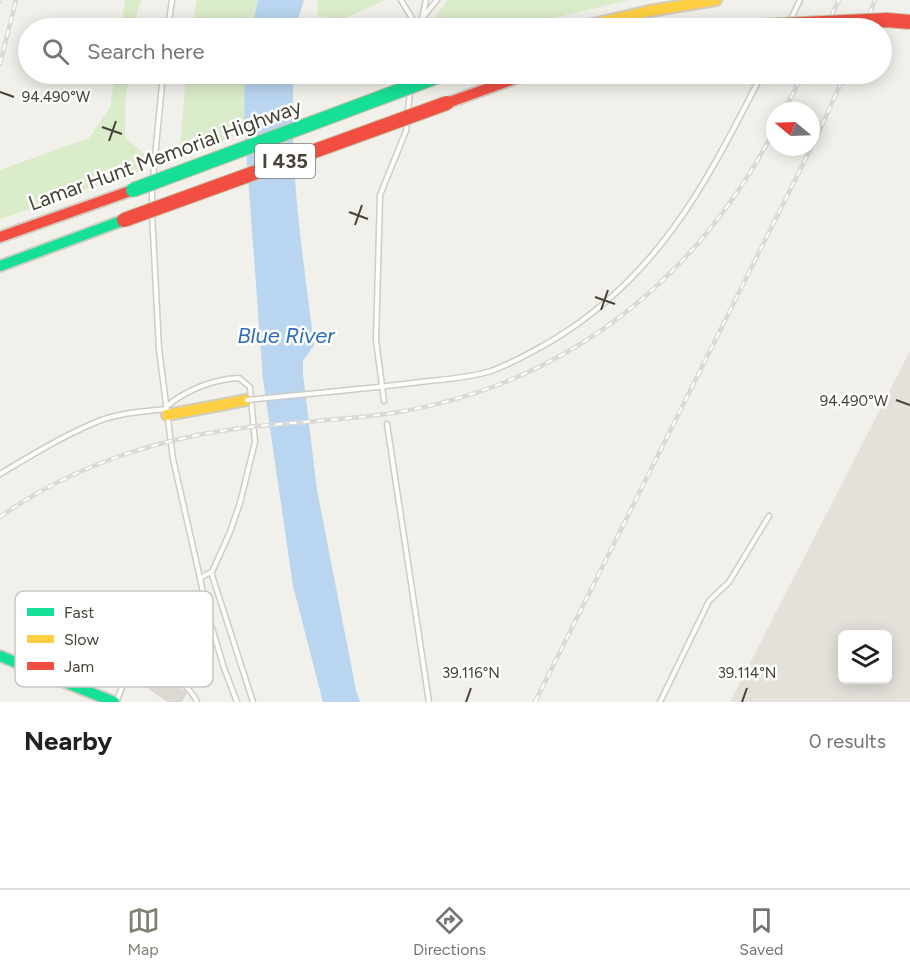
<!DOCTYPE html>
<meta charset="utf-8">
<style>
body{margin:0;font-family:Figtree,sans-serif;background:#f6f6f6;color:#202124}
.controls{position:absolute;right:18px;bottom:18px;display:grid;overflow:hidden;border-radius:9px;box-shadow:0 3px 15px #0003}
.controls button{width:54px;height:54px;display:grid;place-items:center;padding:0;border:0;border-bottom:2px solid #e0e0e0;background:#fff;color:#202124;font:30px sans-serif}
.compass{position:absolute;left:766px;top:102px;width:54px;height:54px;border-radius:50%;background:#fff;box-shadow:0 3px 15px #0003;rotate:289deg}
.list{margin:0;padding:0;list-style:none}
h2{display:flex;justify-content:space-between;align-items:center;height:78px;margin:0;padding:0 24px;font-size:26px}
h2 small{font-size:20px;font-weight:400;color:#757577}
.icon{flex:none;width:33px;height:33px;fill:none;stroke:currentColor;stroke-width:2;stroke-linecap:round;stroke-linejoin:round}
.map{position:relative;flex:none;width:910px;height:702px;overflow:hidden}
.search{position:absolute;background:#fff;box-shadow:0 3px 15px #0003;left:18px;right:18px;top:18px;height:66px;display:flex;align-items:center;gap:15px;box-sizing:border-box;padding:0 21px;border-radius:33px;color:#757577;font-size:22px}
.sheet{height:186px;background:#fff}
nav{display:flex;justify-content:space-around;align-items:center;box-sizing:border-box;height:84px;border-top:2px solid #e0e0e0;background:#fff;font-size:16px;color:#757577}
nav a{display:grid;justify-items:center;gap:3px}
nav .on{color:#827f75}
.map>svg:first-child{display:block}
.industrial{fill:#e4e1db;fill-rule:evenodd}
.green{fill:#dbecca}
.water{fill:#bad5f0}
.building{fill:#dbd9d2;stroke:#d9d7d0;stroke-width:1.5}
.lines{fill:none;stroke-linecap:round;stroke-linejoin:round}
.lane-casing{stroke:#cdccc6;stroke-width:7}
.fast-casing{stroke:#d1cdc1;stroke-width:14}
.slow-casing{stroke:#d1cdc1;stroke-width:14}
.jam-casing{stroke:#d1cdc1;stroke-width:14}
.lane{stroke:#fdfdfc;stroke-width:4}
.fast{stroke:#16e098;stroke-width:10}
.slow{stroke:#ffcf43;stroke-width:10}
.jam{stroke:#f24e42;stroke-width:10}
.rail-casing{stroke:#d9d9d8;stroke-width:4.5}
.rail{stroke:#fff;stroke-width:2;stroke-dasharray:7;stroke-linecap:butt}
.lane-bridge-casing{stroke:#cdccc6;stroke-width:7;stroke-linecap:butt}
.fast-bridge-casing{stroke:#c9c0a5;stroke-width:16;stroke-linecap:butt}
.jam-bridge-casing{stroke:#c9c0a5;stroke-width:16;stroke-linecap:butt}
.lane-bridge{stroke:#fdfdfc;stroke-width:4}
.fast-bridge{stroke:#16e098;stroke-width:14}
.jam-bridge{stroke:#f24e42;stroke-width:14}
.ticks{fill:none;stroke:#474236;stroke-width:2}
.labels{text-anchor:middle;stroke-width:5;stroke-linejoin:round;paint-order:stroke}
.shield{fill:#fff;stroke:#7e7b72;stroke-width:1.5}
.shield-label{font-size:20px;font-weight:bold;fill:#474236}
.street-label{font-size:21px;fill:#474236;stroke:#fff}
.water-label{font-size:22px;font-style:italic;fill:#2c6fb5;stroke:#fff}
.key{fill:#fff;stroke:#c8c6c3;stroke-width:1.5}
.key-label{font-size:16px;fill:#474236}
.ticks-label{font-size:15px;text-anchor:middle;fill:#474236;stroke:#fff;stroke-width:5;stroke-linejoin:round;paint-order:stroke}
</style>
<div class="map">
<svg width="910" height="702" viewBox="0 0 910 702">
<rect width="100%" height="100%" fill="#f1f0ea"/>
<path class="industrial" d="M 910,351 L 910,702 L 730,702 ZM 842,634 L 888,634 L 888,680 L 842,680 Z"/>
<path class="green" d="M 125,0 L 142,0 L 137,12 L 135,28 L 121,28 Z
M 197,0 L 258,0 L 252,28 L 192,28 Z
M 317,0 L 385,0 L 341,20 L 318,16 Z
M 447,0 L 629,0 L 549,19 L 524,28 L 431,28 L 436,16 Z
M 115,74 L 129,74 L 125,103 L 125,137 L 144,154 L 144,170 L 0,219 L 0,170 L 89,138 L 110,108 Z
M 186,74 L 245,74 L 245,132 L 179,158 Z"/>
<path class="water" d="M 258,0 L 304,0 L 298,19 L 297,28 L 252,28 Z
M 245,74 L 294,74 C 288,164 303,256 314,345 L 303,361 L 303,374 L 317,490 L 356,690 L 360,702 L 323,702 L 293,586 L 263,380 L 244,122 Z"/>
<path class="building" d="M 147,671 L 185,692 L 186,693 L 181,702 L 169,702 L 140,682 Z"/>
<g class="lines">
<defs>
<path id="lane" d="M 401,0 L 418,28
M 423,17 L 437,0
M 789,23 L 800,0
M 168,28 L 172,0
M 420,28 L 426,0
M 411,82 L 412,74
M 408,112 L 410,90
M 153,178 L 163,74
M 152,205 L 152,186
M 152,213 L 159,349 L 173,459 L 200,578 L 211,572 L 253,702
M 329,392 C 362,389 395,385 429,381 C 449,379 472,377 491,371 C 511,364 530,353 548,343 C 659,278 706,183 762,74
M 384,401 L 376,340 L 380,195 L 406,131 L 407,123
M 167,406 C 186,390 214,379 239,378 L 250,387 L 255,442 L 240,503 L 230,532 L 212,572
M 387,424 L 429,702
M 0,474 C 30,456 61,437 94,423 C 116,413 142,412 166,409
M 200,578 L 207,611 L 224,668 L 237,702
M 78,687 L 99,640
M 116,702 C 123,686 128,668 145,662 C 164,673 188,681 197,702
M 660,702 L 709,601 L 729,582 L 769,516"/>
<path id="fast" d="M 731,28 L 744,27
M 0,266 L 124,220
M 0,656 L 114,702"/>
<path id="slow" d="M 576,28 L 649,11 L 716,0
M 167,415 L 247,400"/>
<path id="jam" d="M 447,103 L 528,74
M 0,237 L 133,190"/>
</defs>
<use href="#lane" class="lane-casing"/>
<use href="#fast" class="fast-casing"/>
<use href="#slow" class="slow-casing"/>
<use href="#jam" class="jam-casing"/>
<use href="#lane" class="lane"/>
<use href="#fast" class="fast"/>
<use href="#slow" class="slow"/>
<use href="#jam" class="jam"/>
<defs>
<path id="rail" d="M 0,1 L 0,0
M 825,28 L 839,0
M 864,28 L 875,0
M 0,64 L 16,0
M 784,111 L 803,74
M 0,517 C 73,465 162,437 250,427 C 295,422 341,420 386,414 C 561,388 694,284 775,129
M 535,702 L 818,134 L 845,74"/>
</defs>
<use href="#rail" class="rail-casing"/>
<use href="#rail" class="rail"/>
<defs>
<path id="lane-bridge" d="M 247,400 L 329,392"/>
<path id="fast-bridge" d="M 133,190 L 444,74"/>
<path id="jam-bridge" d="M 744,27 L 887,20 L 910,22
M 124,220 L 447,103"/>
</defs>
<use href="#lane-bridge" class="lane-bridge-casing"/>
<use href="#fast-bridge" class="fast-bridge-casing"/>
<use href="#jam-bridge" class="jam-bridge-casing"/>
<use href="#lane-bridge" class="lane-bridge"/>
<use href="#fast-bridge" class="fast-bridge"/>
<use href="#jam-bridge" class="jam-bridge"/>
</g>
<path class="ticks" d="M 0,92 L 14,97M 102,127 L 122,134M 109,141 L 116,121M 349,212 L 368,219M 355,225 L 362,205M 595,297 L 615,304M 601,310 L 608,290M 896,400 L 910,405M 466,702 L 471,688M 742,702 L 747,688"/>
<g class="labels">
<rect class="shield" x="255" y="144" width="60" height="34" rx="4.5"/>
<g class="shield-label">
<text x="285" y="168">I 435</text>
</g>
<g class="street-label">
<text transform="translate(165 155) rotate(-20)" y="7">Lamar Hunt Memorial Highway</text>
</g>
<g class="water-label">
<text x="286" y="343">Blue River</text>
</g>
</g>
<rect x="15" y="591" width="198" height="96" rx="9" class="key"/>
<rect x="27" y="608" width="27" height="8" fill="#16e098"/>
<rect x="27" y="635" width="27" height="8" fill="#ffcf43"/>
<rect x="27" y="662" width="27" height="8" fill="#f24e42"/>
<g class="key-label">
<text x="64" y="618">Fast</text>
<text x="64" y="645">Slow</text>
<text x="64" y="672">Jam</text>
</g>
<g class="ticks-label">
<text x="56" y="102">94.490°W</text>
<text x="854" y="406">94.490°W</text>
<text x="471" y="678">39.116°N</text>
<text x="747" y="678">39.114°N</text>
</g>
</svg>
<div class="controls">
<button><svg class="icon" aria-label="layers" viewBox="0 0 24 24"><path d="M12 4l9 5-9 5-9-5zM3 14l9 5 9-5"/></svg></button>
</div>
<svg class="compass" viewBox="-18 -18 36 36"><path d="M0-13l5 13h-10z" fill="#e53935"/><path d="M0 13l5-13h-10z" fill="#757577"/></svg>
<div class="search"><svg class="icon" aria-label="search" viewBox="0 0 24 24"><circle cx="10" cy="10" r="6"/><path d="M15 15l6 6"/></svg>Search here</div>
</div>
<section class="sheet">
<h2>Nearby<small>0 results</small></h2>
<ul class="list">
</ul>
</section>
<nav>
<a class="on"><svg class="icon" aria-label="map" viewBox="0 0 24 24"><path d="M3 6l6-2 6 2 6-2v14l-6 2-6-2-6 2zM9 4v14M15 6v14"/></svg>Map</a>
<a><svg class="icon" aria-label="directions" viewBox="0 0 24 24"><path d="M12 3l9 9-9 9-9-9zM9 14v-3h6M13 9l2 2-2 2"/></svg>Directions</a>
<a><svg class="icon" aria-label="saved" viewBox="0 0 24 24"><path d="M7 4h10v16l-5-4-5 4z"/></svg>Saved</a>
</nav>
